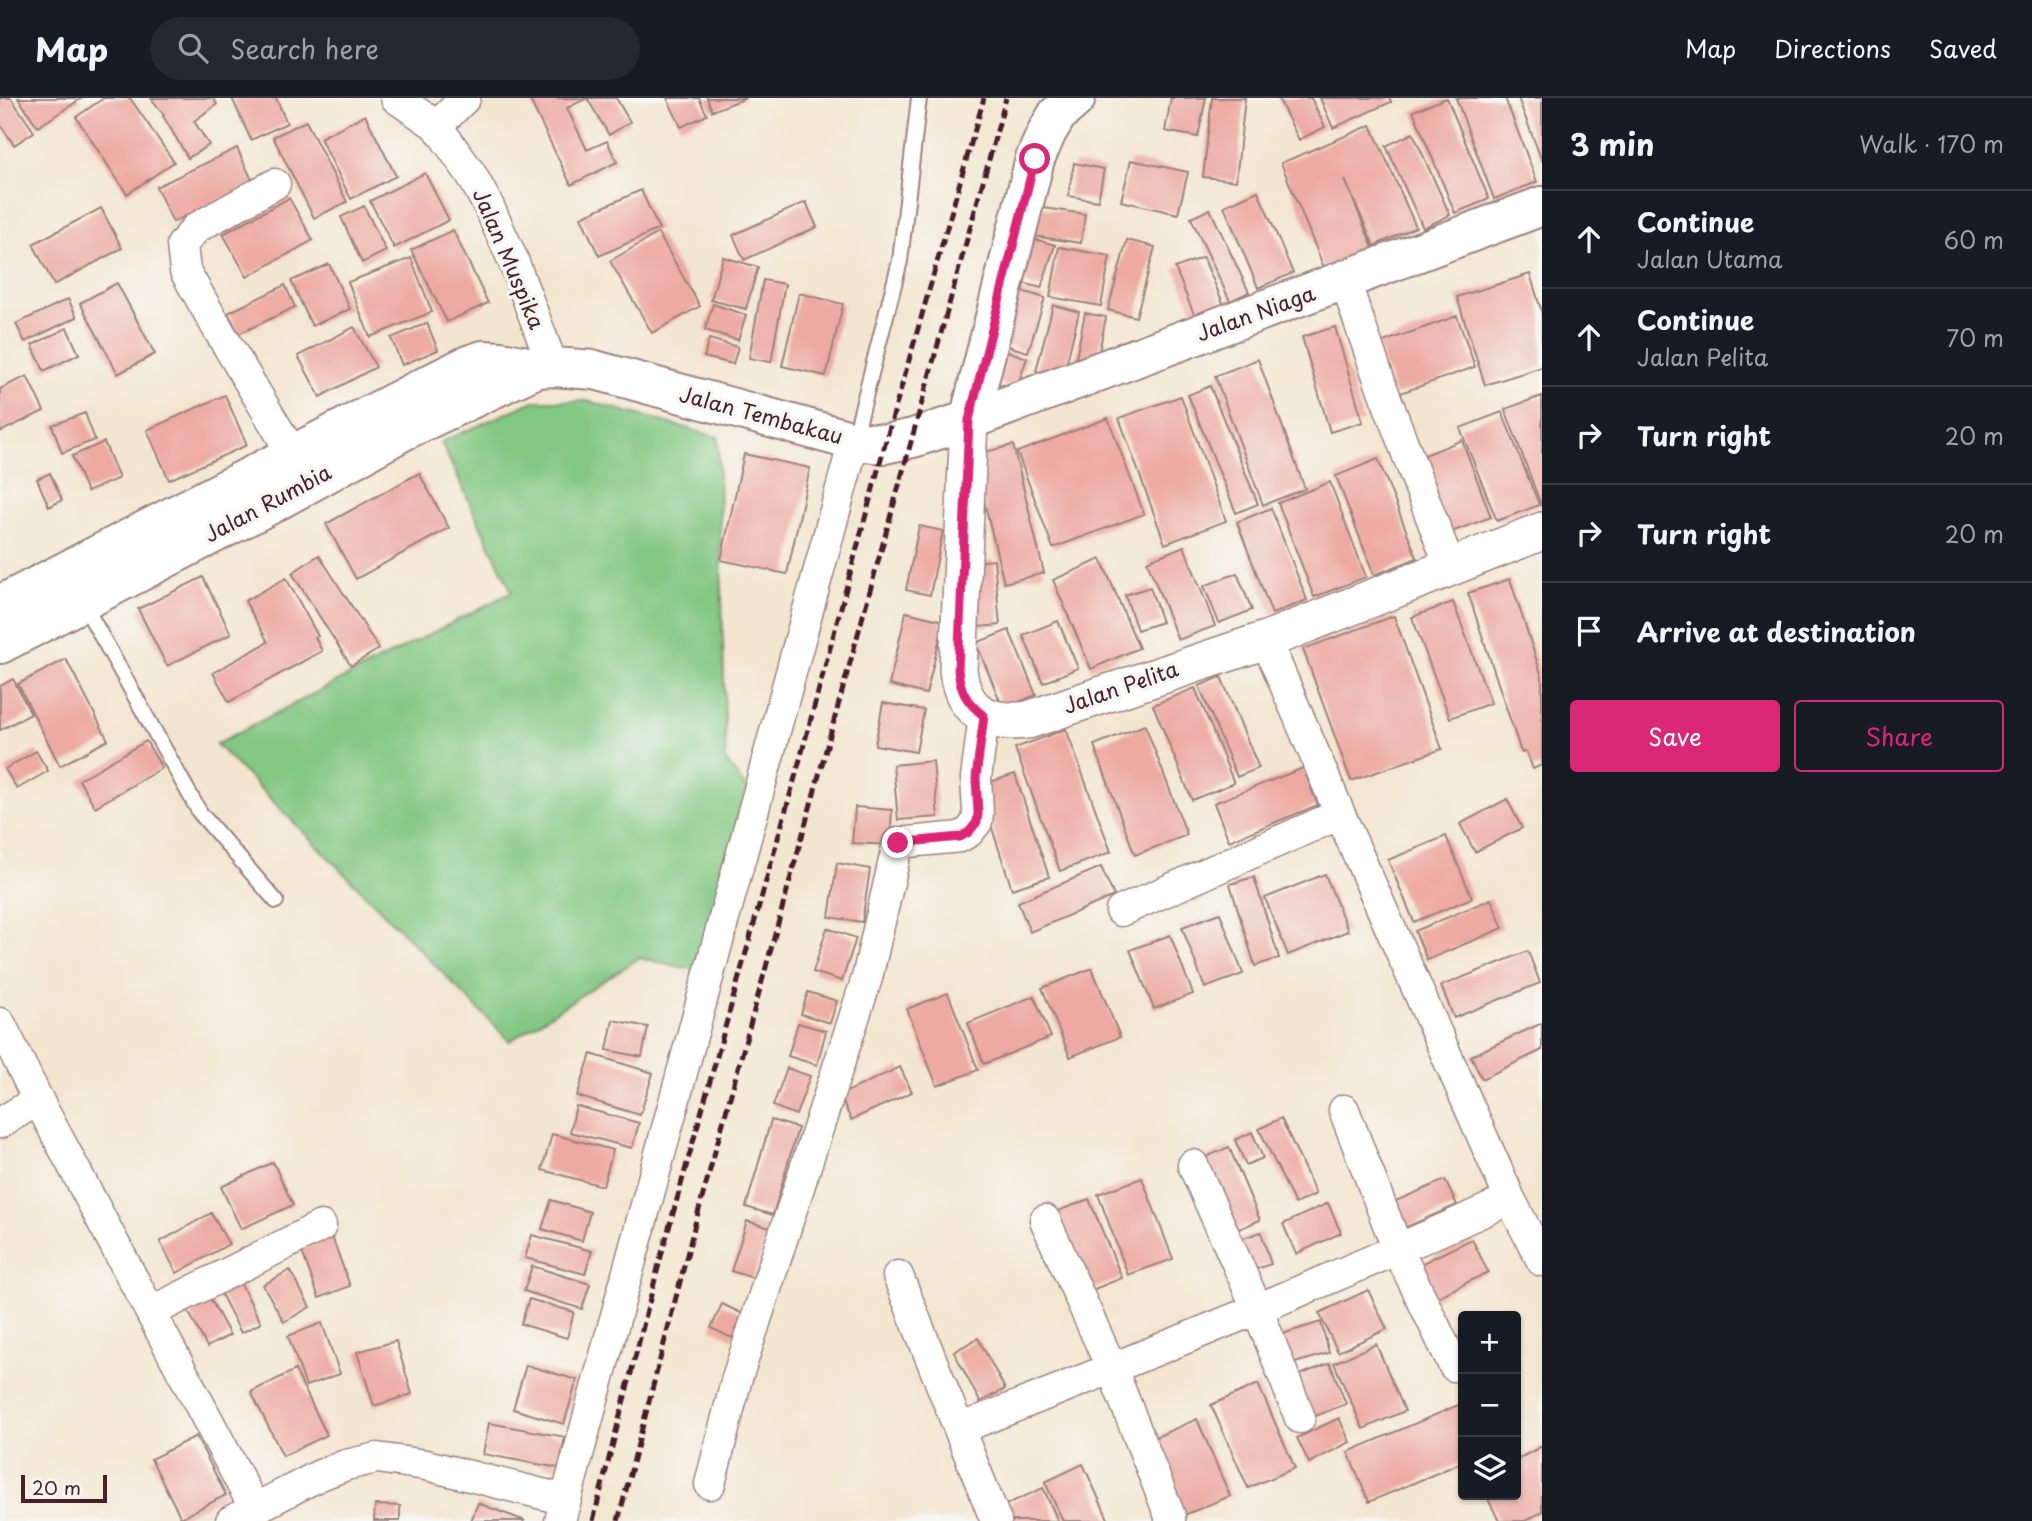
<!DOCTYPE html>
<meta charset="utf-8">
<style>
body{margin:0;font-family:"Playpen Sans",sans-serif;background:#242831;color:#f1f3f6}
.controls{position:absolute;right:21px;bottom:21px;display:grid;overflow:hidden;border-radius:7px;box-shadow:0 2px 5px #0004}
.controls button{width:63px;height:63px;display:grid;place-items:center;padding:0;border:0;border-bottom:2px solid #363941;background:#171b24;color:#f1f3f6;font:35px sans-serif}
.scale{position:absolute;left:21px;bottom:18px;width:86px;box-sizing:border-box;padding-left:7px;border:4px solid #4a1f2b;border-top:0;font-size:19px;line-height:24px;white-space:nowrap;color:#4a1f2b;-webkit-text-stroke:5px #f6f6f2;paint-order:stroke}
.stop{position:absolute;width:21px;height:21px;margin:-16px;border:5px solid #db2777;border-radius:50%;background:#fff}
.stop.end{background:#db2777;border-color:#fff;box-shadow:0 2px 7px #0008}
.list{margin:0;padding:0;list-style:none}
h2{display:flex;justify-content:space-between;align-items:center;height:91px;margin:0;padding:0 28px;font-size:30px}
h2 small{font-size:23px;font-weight:400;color:#9ea1a6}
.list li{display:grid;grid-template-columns:46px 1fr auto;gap:21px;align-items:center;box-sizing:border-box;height:98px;padding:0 28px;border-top:2px solid #363941}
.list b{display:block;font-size:26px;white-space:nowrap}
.list p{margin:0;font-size:23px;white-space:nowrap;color:#9ea1a6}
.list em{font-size:23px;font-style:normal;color:#9ea1a6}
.actions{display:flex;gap:14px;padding:21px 28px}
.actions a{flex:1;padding:16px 0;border:2px solid #db2777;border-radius:7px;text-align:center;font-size:24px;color:#db2777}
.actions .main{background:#db2777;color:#fff}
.icon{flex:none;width:38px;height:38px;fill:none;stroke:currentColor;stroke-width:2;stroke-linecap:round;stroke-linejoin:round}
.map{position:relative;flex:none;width:1542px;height:1423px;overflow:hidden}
header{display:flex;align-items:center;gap:42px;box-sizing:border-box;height:98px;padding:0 35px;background:#171b24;border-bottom:2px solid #363941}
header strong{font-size:33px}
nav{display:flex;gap:38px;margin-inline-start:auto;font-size:24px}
.search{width:490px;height:63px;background:#242831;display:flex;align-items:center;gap:18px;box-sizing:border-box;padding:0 24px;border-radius:38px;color:#9ea1a6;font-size:26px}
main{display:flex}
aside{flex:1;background:#171b24}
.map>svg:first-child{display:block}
.green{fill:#82c782;stroke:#667356;stroke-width:2}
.building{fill:#edaaa2}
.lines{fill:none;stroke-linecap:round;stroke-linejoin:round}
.service-casing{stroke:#9e827e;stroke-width:18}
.minor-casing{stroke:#9e827e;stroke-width:33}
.tertiary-casing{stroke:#9e827e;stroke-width:40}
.primary-casing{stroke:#9e827e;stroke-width:42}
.trunk-casing{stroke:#9e827e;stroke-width:42}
.service{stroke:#fff;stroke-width:14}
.minor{stroke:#fff;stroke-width:30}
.tertiary{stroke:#fff;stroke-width:37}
.primary{stroke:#fff;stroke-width:38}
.trunk{stroke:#fff;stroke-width:38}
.rail{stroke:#4a1f2b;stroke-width:5;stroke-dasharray:10 5;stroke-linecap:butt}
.route{stroke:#db2777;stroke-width:9}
.labels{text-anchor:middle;stroke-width:7;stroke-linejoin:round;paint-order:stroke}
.street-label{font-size:21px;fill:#4a1f2b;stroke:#f6f6f2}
</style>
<header>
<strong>Map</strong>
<div class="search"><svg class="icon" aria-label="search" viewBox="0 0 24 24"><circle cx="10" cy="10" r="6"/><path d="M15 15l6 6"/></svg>Search here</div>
<nav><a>Map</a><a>Directions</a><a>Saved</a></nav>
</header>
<main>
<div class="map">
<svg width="1542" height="1423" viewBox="0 0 1542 1423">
<rect width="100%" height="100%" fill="#f6f6f2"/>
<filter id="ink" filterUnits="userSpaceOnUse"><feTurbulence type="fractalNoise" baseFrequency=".0143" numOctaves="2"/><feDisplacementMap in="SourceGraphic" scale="14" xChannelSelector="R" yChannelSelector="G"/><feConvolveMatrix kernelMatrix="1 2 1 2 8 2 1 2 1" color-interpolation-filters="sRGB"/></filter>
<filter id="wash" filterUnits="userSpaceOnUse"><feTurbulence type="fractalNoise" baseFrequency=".00686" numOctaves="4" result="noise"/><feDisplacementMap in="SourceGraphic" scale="28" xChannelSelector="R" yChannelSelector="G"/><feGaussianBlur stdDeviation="1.57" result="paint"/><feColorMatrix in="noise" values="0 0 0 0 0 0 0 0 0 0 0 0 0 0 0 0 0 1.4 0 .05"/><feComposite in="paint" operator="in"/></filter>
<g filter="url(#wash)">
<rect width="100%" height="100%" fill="#f3e6d0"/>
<path class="green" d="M 534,303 L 588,303 L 718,339 L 726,663 L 749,694 L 701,873 L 639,860 L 510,943 L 216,646 L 512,494 L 441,344 Z"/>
<g id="blocks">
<path class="building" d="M 0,0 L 11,0 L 34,34 L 14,47 L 0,26 Z
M 18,0 L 82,0 L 38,29 Z
M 104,0 L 130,0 L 174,64 L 127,96 L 76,19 Z
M 151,0 L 213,0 L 217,6 L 194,23 L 209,47 L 188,60 L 163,18 L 164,17 Z
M 232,0 L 276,0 L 287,25 L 251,42 Z
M 529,0 L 616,0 L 630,24 L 609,37 L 587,0 L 567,10 L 587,52 L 607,43 L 617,64 L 571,87 Z
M 667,0 L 699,0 L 707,17 L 681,29 Z
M 707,0 L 746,0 L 712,13 Z
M 1171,0 L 1206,0 L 1198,39 L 1165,33 Z
M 1212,0 L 1245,0 L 1236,83 L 1203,79 Z
M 1278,0 L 1311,0 L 1325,29 L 1299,42 Z
M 1320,0 L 1389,0 L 1391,4 L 1333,30 Z
M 1447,0 L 1489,101 L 1455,115 L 1413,13 Z
M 1456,0 L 1505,0 L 1537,84 L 1494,101 Z
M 1518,0 L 1542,0 L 1542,63 Z
M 365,17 L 396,78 L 351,101 L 320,40 Z
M 306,23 L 347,104 L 314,120 L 273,39 Z
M 1371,27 L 1416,129 L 1374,148 L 1345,82 L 1374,152 L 1325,172 L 1281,65 Z
M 1413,35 L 1450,117 L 1423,130 L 1386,48 Z
M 237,50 L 254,86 L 173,124 L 156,89 Z
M 1131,62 L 1188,74 L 1178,116 L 1121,103 Z
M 1074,65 L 1104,71 L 1098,103 L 1068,98 Z
M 425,75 L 449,122 L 394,150 L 370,103 Z
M 641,92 L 659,131 L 599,158 L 581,119 Z
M 1258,93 L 1293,175 L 1258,190 L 1224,108 Z
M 289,100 L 313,142 L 247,179 L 223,136 Z
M 806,104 L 817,129 L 744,162 L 733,137 Z
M 364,108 L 386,153 L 362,165 L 341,119 Z
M 1030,108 L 1085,116 L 1081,145 L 1025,137 Z
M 101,110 L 122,150 L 54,187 L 33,146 Z
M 1210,111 L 1249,194 L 1230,203 L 1191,120 Z
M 453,132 L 488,205 L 447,224 L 411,152 Z
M 658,135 L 700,208 L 652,235 L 610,163 Z
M 1030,140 L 1055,147 L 1041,190 L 1016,183 Z
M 1127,142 L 1155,149 L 1136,219 L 1108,212 Z
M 1059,149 L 1110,158 L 1101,208 L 1050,199 Z
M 723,159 L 758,169 L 746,211 L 711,202 Z
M 1203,159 L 1224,207 L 1195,219 L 1175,170 Z
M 411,160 L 432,214 L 370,239 L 348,184 Z
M 329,166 L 350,211 L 312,228 L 291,183 Z
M 1530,176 L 1542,215 L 1542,269 L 1485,287 L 1457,199 Z
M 763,182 L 785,186 L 771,264 L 749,260 Z
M 117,185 L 155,256 L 118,276 L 80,205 Z
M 285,187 L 295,209 L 239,236 L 228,215 Z
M 1018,192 L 1045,200 L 1028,254 L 1001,246 Z
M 799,195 L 843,206 L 826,278 L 782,268 Z
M 68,201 L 77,219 L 25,244 L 16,226 Z
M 713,206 L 746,217 L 738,242 L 705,232 Z
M 1053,207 L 1079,214 L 1063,280 L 1036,273 Z
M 1085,215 L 1106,219 L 1097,264 L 1076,260 Z
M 1457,218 L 1475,269 L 1395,297 L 1377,246 Z
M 427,225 L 438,252 L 402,267 L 391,240 Z
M 354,229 L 376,269 L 320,299 L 298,258 Z
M 1335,229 L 1363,324 L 1330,334 L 1302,239 Z
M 67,230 L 79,256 L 44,273 L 32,247 Z
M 709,241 L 738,249 L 733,266 L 704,259 Z
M 1004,252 L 1027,260 L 1016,292 L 993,283 Z
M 1258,261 L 1305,391 L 1263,407 L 1215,278 Z
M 27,278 L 44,313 L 0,334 L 0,291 Z
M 1210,288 L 1258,406 L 1236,415 L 1188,297 Z
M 225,297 L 247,347 L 169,382 L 147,332 Z
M 1181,298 L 1226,423 L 1165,446 L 1119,320 Z
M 1542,298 L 1542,409 L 1505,311 Z
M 1502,314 L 1539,407 L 1497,423 L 1460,330 Z
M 85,315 L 95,342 L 62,355 L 52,327 Z
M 1108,320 L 1144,416 L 1053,450 L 1017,354 Z
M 1462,342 L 1491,419 L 1449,435 L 1420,359 Z
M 104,344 L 119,380 L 87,394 L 72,358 Z
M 1013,347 L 1044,475 L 1004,485 L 973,357 Z
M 744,356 L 810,370 L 787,476 L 721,462 Z
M 1378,361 L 1417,460 L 1374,477 L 1336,378 Z
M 50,375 L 62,402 L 49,409 L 37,381 Z
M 419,375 L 449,430 L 356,481 L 326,426 Z
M 1330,384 L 1366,479 L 1314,499 L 1278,405 Z
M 1271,410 L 1307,502 L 1272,516 L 1237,424 Z
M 919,428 L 943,433 L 930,497 L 906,492 Z
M 1184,448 L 1215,528 L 1178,542 L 1147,463 Z
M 319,457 L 379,551 L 351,568 L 292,475 Z
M 1101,461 L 1139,550 L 1091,571 L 1053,482 Z
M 994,462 L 1000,527 L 978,529 L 973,464 Z
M 1237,475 L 1252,512 L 1219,525 L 1204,488 Z
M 203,479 L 231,536 L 167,568 L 138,511 Z
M 286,480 L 318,538 L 315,539 L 322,553 L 229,604 L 213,575 L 268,544 L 245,503 Z
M 1510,481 L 1542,579 L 1542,667 L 1533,671 L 1526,653 L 1521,654 L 1468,495 Z
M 1150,489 L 1162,524 L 1137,532 L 1125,497 Z
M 1453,504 L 1491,605 L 1450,620 L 1412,519 Z
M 906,514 L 944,523 L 926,596 L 889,587 Z
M 1394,518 L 1442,651 L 1351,683 L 1303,551 Z
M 1058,523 L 1078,570 L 1043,585 L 1023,537 Z
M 1009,532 L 1036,597 L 1003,610 L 976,545 Z
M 66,561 L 108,642 L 60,668 L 18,586 Z
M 1221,579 L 1259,670 L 1237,679 L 1199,588 Z
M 13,581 L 31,616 L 0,632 L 0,588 Z
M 1195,590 L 1234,685 L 1192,702 L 1153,607 Z
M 883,605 L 924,612 L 916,654 L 875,647 Z
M 1145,627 L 1187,737 L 1135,757 L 1094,647 Z
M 1066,631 L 1111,754 L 1060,773 L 1015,650 Z
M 146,643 L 162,670 L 95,709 L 79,682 Z
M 36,653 L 48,673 L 17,691 L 5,671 Z
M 933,663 L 938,719 L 898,722 L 893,667 Z
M 1303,670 L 1318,707 L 1229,743 L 1214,705 Z
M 1015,676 L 1049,779 L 1012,791 L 978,688 Z
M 1507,701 L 1522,730 L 1475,754 L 1460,726 Z
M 855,709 L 892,712 L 890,747 L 852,745 Z
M 1446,738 L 1472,800 L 1414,824 L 1388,762 Z
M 837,765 L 870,771 L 862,824 L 829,819 Z
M 1101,769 L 1114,798 L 1030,834 L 1018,804 Z
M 1325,776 L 1348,833 L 1288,857 L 1265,800 Z
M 1254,779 L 1279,860 L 1255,868 L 1230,786 Z
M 1491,801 L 1503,830 L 1427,862 L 1415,833 Z
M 1220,815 L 1243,876 L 1205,890 L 1182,829 Z
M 827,830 L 856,840 L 842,883 L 813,874 Z
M 1170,837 L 1193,896 L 1154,911 L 1130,852 Z
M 1528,853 L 1540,885 L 1454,920 L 1441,888 Z
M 1092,870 L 1120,939 L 1070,959 L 1042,890 Z
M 808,894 L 837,903 L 830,925 L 801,916 Z
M 948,895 L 978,972 L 937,988 L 907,911 Z
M 1034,898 L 1051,939 L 984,966 L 968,925 Z
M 613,922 L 648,929 L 642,959 L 607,952 Z
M 798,925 L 826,933 L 817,967 L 788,958 Z
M 1542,925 L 1542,952 L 1482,981 L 1471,958 Z
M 591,956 L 653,975 L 640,1017 L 577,998 Z
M 900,969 L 912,994 L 851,1022 L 840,997 Z
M 787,970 L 810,978 L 796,1017 L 773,1008 Z
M 576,1008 L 639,1025 L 632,1050 L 570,1034 Z
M 1281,1020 L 1316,1096 L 1295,1106 L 1259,1031 Z
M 771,1022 L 798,1030 L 773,1117 L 746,1109 Z
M 1252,1034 L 1263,1060 L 1246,1067 L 1235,1042 Z
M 552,1036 L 613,1052 L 603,1088 L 542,1072 Z
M 1229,1049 L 1260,1122 L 1228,1136 L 1197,1063 Z
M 273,1064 L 293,1107 L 241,1131 L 221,1089 Z
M 1142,1080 L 1173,1161 L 1128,1177 L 1098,1096 Z
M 1445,1082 L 1457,1107 L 1402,1131 L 1391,1105 Z
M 1089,1101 L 1122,1180 L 1082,1196 L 1050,1116 Z
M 551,1102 L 590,1114 L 582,1143 L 542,1131 Z
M 1328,1105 L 1341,1135 L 1296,1156 L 1283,1126 Z
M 211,1115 L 229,1146 L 177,1175 L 160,1144 Z
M 747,1123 L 770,1130 L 753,1180 L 731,1173 Z
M 1261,1134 L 1271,1166 L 1244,1175 L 1234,1143 Z
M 532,1137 L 592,1153 L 585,1176 L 525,1160 Z
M 332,1139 L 350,1188 L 319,1200 L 301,1151 Z
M 1472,1141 L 1488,1174 L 1432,1202 L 1416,1168 Z
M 532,1168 L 590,1186 L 582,1211 L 524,1193 Z
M 290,1172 L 310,1209 L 284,1224 L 263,1187 Z
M 239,1182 L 261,1225 L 241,1235 L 219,1192 Z
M 205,1191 L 230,1237 L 207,1249 L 183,1203 Z
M 1368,1192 L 1387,1231 L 1338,1254 L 1319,1215 Z
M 529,1201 L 574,1214 L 567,1240 L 521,1226 Z
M 722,1206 L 743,1216 L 732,1240 L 711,1230 Z
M 1321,1224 L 1329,1255 L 1288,1267 L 1279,1237 Z
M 322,1225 L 340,1276 L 306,1288 L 288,1238 Z
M 978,1240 L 1005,1291 L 980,1304 L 954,1254 Z
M 396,1243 L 412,1296 L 374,1308 L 357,1254 Z
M 1376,1246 L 1405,1313 L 1363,1331 L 1334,1265 Z
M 1330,1265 L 1346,1306 L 1308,1321 L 1292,1280 Z
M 526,1267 L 577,1282 L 564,1326 L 513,1311 Z
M 295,1272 L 327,1337 L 283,1358 L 251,1294 Z
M 1258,1286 L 1295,1370 L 1248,1390 L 1211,1307 Z
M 1463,1305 L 1463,1364 L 1369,1404 L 1348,1354 Z
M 1339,1320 L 1350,1344 L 1309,1365 L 1297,1340 Z
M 1197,1321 L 1230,1398 L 1182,1418 L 1149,1342 Z
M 489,1325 L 565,1339 L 559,1370 L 483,1356 Z
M 196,1338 L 226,1397 L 181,1420 L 151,1361 Z
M 1542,1348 L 1542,1414 L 1525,1423 L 1499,1423 L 1486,1397 L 1516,1397 L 1516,1362 Z
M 1083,1366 L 1109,1423 L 1063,1423 L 1045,1384 Z
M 1043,1390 L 1058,1423 L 1010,1423 L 1003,1408 Z
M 478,1405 L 525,1423 L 471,1423 Z
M 375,1407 L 400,1408 L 400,1423 L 374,1423 Z"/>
</g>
</g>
<g filter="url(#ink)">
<use href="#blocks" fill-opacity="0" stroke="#9e827e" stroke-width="2"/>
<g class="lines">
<defs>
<path id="service" d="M 854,342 L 900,163 L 919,0
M 83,505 L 200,715 L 276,803"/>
<path id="minor" d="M 396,0 L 437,28 L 471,76 L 489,109 L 513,162 L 553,269
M 437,28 L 465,0
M 275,86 L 196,130 L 182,147 L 185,173 L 219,233 L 293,357
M 1345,183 L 1381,287 L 1450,469
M 1266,542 L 1340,716 L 1510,1101 L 1542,1163
M 1121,813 L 1340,716
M 0,925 L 38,1002 L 255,1411
M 1344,1012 L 1398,1152 L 1454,1268
M 0,1025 L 38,1002
M 1193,1067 L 1257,1210 L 1300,1320
M 1045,1122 L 1112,1271 L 1170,1418 L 1170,1423
M 898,1178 L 959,1331
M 151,1214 L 321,1128
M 710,1386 L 737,1280 L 867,880 L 898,745 L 960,739 L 969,734 L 977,724 L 978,715 L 976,680 L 984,618
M 231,1423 L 320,1377 L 346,1367 L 377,1360 L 426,1367 L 566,1402
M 560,1423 L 854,343
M 996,1423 L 959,1331 C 1144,1258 1329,1184 1510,1101"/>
<path id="tertiary" d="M 969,322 L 958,572 C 963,614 987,627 1028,622 L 1266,542 L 1542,433"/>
<path id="primary" d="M 969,322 L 1035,61 L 1047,34 L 1057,17 L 1076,0"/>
<path id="trunk" d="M 0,507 L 430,286 L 468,267 L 483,262 L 501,263 L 537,270 L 553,269 L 595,272 L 854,343 L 885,346 L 913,340 L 969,322 L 1542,108
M 0,546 L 275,404 L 405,332 L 537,270"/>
</defs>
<use href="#service" class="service-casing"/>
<use href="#minor" class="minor-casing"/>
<use href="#tertiary" class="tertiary-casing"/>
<use href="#primary" class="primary-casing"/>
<use href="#trunk" class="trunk-casing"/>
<use href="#service" class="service"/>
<use href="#minor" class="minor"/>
<use href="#tertiary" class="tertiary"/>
<use href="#primary" class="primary"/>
<use href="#trunk" class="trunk"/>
<path class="rail" d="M 593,1423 L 660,1162 L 799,665 L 885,346 L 984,0
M 618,1423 L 695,1126 L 1006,0"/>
</g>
</g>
<g class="lines" filter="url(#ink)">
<path class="route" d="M 898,745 L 960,739 L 969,734 L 977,724 L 978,715 L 976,680 L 984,618 C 967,605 960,593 958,572 L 969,322 L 1035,61"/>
</g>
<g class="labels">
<g class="street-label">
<text transform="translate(508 161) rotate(67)" y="7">Jalan Muspika</text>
<text transform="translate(1256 216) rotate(-20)" y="7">Jalan Niaga</text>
<text transform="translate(761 318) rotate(15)" y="7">Jalan Tembakau</text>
<text transform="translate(268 406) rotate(-28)" y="7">Jalan Rumbia</text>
<text transform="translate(1121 590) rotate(-19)" y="7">Jalan Pelita</text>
</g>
</g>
</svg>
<div class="controls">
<button>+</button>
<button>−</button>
<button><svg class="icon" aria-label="layers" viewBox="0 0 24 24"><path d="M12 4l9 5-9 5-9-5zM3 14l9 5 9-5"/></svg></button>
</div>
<div class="scale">20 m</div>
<div class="stop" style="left:1035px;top:61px"></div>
<div class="stop end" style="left:898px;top:745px"></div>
</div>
<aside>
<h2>3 min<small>Walk · 170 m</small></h2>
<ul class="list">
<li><svg class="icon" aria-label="ahead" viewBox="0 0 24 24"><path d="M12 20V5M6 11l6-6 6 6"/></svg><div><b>Continue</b><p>Jalan Utama</p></div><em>60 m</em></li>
<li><svg class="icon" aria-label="ahead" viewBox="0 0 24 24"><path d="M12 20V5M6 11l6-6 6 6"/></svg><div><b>Continue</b><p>Jalan Pelita</p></div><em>70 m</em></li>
<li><svg class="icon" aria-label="right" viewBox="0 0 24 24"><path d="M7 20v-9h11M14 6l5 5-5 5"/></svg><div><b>Turn right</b></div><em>20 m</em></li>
<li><svg class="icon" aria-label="right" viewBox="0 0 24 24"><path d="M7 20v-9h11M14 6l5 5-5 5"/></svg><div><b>Turn right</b></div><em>20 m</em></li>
<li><svg class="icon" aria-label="arrive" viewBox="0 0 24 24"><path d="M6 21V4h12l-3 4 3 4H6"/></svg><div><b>Arrive at destination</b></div></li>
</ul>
<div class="actions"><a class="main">Save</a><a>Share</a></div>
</aside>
</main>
